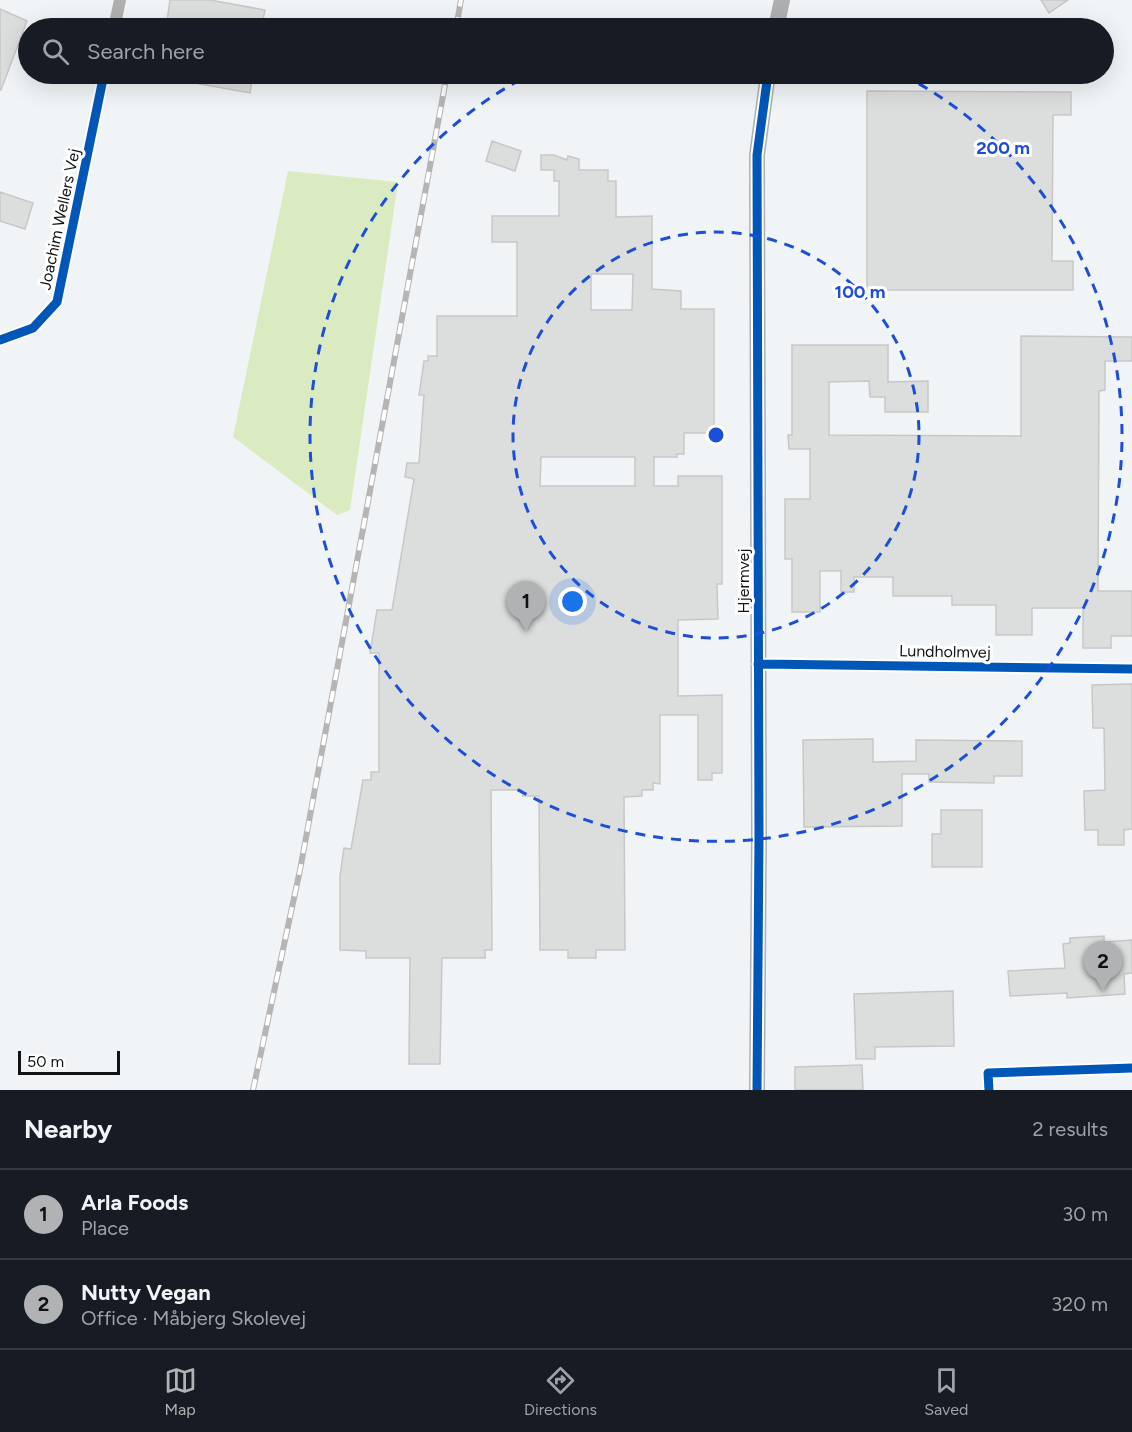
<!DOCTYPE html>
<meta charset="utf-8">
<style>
body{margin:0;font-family:Figtree,sans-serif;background:#20242c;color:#f1f3f6}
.scale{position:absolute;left:18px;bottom:15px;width:102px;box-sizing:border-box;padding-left:6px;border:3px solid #121314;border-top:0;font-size:16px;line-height:21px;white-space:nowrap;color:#121314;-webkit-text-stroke:4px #fff;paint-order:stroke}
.you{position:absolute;left:573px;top:602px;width:21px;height:21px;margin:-15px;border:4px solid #fff;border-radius:50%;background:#1a73e8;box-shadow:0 0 0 9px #1a73e833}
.badge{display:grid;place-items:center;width:39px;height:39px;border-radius:50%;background:#b0b2b4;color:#111;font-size:20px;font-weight:700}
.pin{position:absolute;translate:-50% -50px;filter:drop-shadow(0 2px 3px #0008)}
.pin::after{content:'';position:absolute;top:32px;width:21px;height:18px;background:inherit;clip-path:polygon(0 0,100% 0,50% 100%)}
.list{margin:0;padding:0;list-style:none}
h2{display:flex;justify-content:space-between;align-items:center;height:78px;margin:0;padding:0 24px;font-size:26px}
h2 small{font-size:20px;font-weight:400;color:#9ea1a6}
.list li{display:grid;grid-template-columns:39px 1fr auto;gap:18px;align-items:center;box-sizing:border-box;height:90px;padding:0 24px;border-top:2px solid #363941}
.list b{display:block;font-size:22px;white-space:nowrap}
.list p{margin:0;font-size:20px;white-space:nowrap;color:#9ea1a6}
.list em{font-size:20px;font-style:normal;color:#9ea1a6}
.icon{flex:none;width:33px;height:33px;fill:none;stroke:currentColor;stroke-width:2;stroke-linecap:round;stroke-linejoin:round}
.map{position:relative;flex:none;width:1132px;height:1090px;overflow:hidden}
.search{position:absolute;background:#171b24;box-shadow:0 6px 24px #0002;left:18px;right:18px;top:18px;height:66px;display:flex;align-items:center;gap:15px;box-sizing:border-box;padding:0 21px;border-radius:33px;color:#9ea1a6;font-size:22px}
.sheet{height:258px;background:#171b24}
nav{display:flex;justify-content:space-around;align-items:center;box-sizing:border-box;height:84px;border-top:2px solid #363941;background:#171b24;font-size:16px;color:#9ea1a6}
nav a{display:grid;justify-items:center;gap:3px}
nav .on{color:#b0b2b4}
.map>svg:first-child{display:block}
.green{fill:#dbebc1}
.building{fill:#dcdddd;stroke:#c7c7c8;stroke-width:1.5;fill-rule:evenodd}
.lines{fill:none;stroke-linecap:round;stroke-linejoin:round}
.street{stroke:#b0b0b0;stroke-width:12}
.secondary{stroke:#aeafb0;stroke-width:16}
.rail-casing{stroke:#b5b5b6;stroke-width:6}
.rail{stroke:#fff;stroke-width:4;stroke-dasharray:11;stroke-linecap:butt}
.cycleway-casing{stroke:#fff;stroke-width:13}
.cycleway{stroke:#0057b8;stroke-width:9}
.ring{fill:none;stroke:#1d4ed8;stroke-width:3;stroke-dasharray:10 8}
.labels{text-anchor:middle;stroke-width:6;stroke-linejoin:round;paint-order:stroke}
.street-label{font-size:16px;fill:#121314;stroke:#fff}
.centre{fill:#1d4ed8;stroke:#fff;stroke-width:3}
.ring-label{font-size:18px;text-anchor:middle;font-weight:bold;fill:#1d4ed8;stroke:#fff;stroke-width:6;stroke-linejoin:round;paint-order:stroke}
</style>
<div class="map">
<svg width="1132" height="1090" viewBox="0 0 1132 1090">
<rect width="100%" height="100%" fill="#f1f4f6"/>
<path class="green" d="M 288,171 L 398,182 L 350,510 L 337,515 L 233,437 Z"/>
<path class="building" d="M 170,0 L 210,0 L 265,10 L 261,28 L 166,28 Z
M 1041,0 L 1068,0 L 1049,13 Z
M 0,9 L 27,21 L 1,90 L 0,90 Z
M 173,74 L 253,74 L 250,93 L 172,79 Z
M 867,91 L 1071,92 L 1071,115 L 1053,115 L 1052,261 L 1073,261 L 1073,290 L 867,290 Z
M 492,141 L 521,151 L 515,171 L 486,161 Z
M 541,155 L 554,155 L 567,160 L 568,156 L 579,159 L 579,170 L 608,170 L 608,181 L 616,181 L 616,217 L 652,216 L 652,289 L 681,291 L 681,309 L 714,309 L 714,433 L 684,433 L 684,454 L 677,454 L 677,457 L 654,457 L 654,486 L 678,486 L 678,476 L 722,476 L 722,584 L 717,584 L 718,619 L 678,620 L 678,696 L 722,695 L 722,773 L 712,773 L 712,780 L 698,780 L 698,715 L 660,715 L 660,784 L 653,783 L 653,790 L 642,790 L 642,796 L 624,797 L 625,950 L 596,950 L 596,958 L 568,958 L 568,950 L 540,950 L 539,796 L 523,796 L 522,790 L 491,790 L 492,950 L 485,950 L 485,958 L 442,958 L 440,1064 L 409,1064 L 410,958 L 366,958 L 366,951 L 340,950 L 340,876 L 344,848 L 351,849 L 363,780 L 371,780 L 371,772 L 379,772 L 379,653 L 370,653 L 377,610 L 392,610 L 414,479 L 405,477 L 407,463 L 419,463 L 424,395 L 419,395 L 424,361 L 428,361 L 428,356 L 437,356 L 437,316 L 517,316 L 517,242 L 492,242 L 492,216 L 559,216 L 559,181 L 554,181 L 554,170 L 541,170 ZM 591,274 L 633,274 L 632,310 L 591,310 ZM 541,457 L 635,457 L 635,486 L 540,486 Z
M 0,192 L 33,203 L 25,229 L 0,221 Z
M 1021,336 L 1132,337 L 1132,361 L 1105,361 L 1105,390 L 1099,391 L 1098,591 L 1132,591 L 1132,636 L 1111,636 L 1111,648 L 1083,648 L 1083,608 L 1032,608 L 1032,635 L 996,635 L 996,605 L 952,605 L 952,596 L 893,596 L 893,577 L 854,577 L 854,592 L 841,592 L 841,571 L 820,571 L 820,612 L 792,612 L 792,559 L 785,559 L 785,499 L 810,499 L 810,449 L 789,449 L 788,435 L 792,435 L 792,345 L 888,345 L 888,382 L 928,381 L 928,412 L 885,412 L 885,397 L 870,397 L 869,381 L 829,382 L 829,435 L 1021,436 Z
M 1132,684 L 1132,829 L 1124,830 L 1124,845 L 1098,845 L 1098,830 L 1085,830 L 1084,791 L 1105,790 L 1104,728 L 1093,728 L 1092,685 Z
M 873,739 L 873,762 L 916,761 L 916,740 L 1022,741 L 1022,776 L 994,776 L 994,783 L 929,782 L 929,774 L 902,774 L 902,826 L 804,827 L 803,740 Z
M 941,810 L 982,810 L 982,867 L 932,867 L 932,834 L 941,834 Z
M 1104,936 L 1104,942 L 1132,940 L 1132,973 L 1124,974 L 1125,994 L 1067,998 L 1067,993 L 1010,996 L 1008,971 L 1065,968 L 1063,944 L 1070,943 L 1070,938 Z
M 953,991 L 954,1046 L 875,1047 L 875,1059 L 856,1059 L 854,994 Z
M 862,1065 L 863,1090 L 795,1090 L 795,1067 Z"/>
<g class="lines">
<path class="street" d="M 114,28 L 120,0
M 0,340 L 33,328 L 57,302 L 104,74
M 758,664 L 1132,669
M 989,1090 L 988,1073 L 1132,1068"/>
<path class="secondary" d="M 776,28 L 782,0
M 757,1090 L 759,837 L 757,155 L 768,74"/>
<defs>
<path id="rail" d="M 456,28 L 461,0
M 253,1090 L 300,870 L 447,74"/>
</defs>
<use href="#rail" class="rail-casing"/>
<use href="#rail" class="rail"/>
<defs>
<path id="cycleway" d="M 0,340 L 33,328 L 57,302 L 104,74
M 758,664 L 1132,669
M 757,1090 L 759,837 L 757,155 L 768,74
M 989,1090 L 988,1073 L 1132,1068"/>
</defs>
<use href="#cycleway" class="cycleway-casing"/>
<use href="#cycleway" class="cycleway"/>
</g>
<g class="ring">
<circle cx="716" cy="435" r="203"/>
<path d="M903 75A406 406 0 1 1 529 75"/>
</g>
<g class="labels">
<g class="street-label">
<text transform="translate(59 219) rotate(-78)" y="6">Joachim Wellers Vej</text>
<text transform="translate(743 581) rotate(-90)" y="6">Hjermvej</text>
<text transform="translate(945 651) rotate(1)" y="6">Lundholmvej</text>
</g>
</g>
<circle cx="716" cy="435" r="9" class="centre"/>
<g class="ring-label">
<text x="1003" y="154">200 m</text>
<text x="860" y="298">100 m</text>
</g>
</svg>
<div class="scale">50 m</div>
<div class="you"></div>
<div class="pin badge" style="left:526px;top:631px">1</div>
<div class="pin badge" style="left:1103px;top:991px">2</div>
<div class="search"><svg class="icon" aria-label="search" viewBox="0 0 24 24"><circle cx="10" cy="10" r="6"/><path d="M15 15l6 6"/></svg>Search here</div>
</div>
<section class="sheet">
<h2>Nearby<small>2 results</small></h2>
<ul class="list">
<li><span class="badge">1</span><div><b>Arla Foods</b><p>Place</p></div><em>30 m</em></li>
<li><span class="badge">2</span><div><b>Nutty Vegan</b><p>Office · Måbjerg Skolevej</p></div><em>320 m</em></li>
</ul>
</section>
<nav>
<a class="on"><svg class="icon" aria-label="map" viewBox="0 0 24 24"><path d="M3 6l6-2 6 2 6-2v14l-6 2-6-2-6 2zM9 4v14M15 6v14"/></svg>Map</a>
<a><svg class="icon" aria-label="directions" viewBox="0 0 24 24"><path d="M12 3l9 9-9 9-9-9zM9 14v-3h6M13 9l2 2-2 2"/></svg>Directions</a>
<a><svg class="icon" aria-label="saved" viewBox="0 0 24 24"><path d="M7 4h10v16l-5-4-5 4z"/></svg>Saved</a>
</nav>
